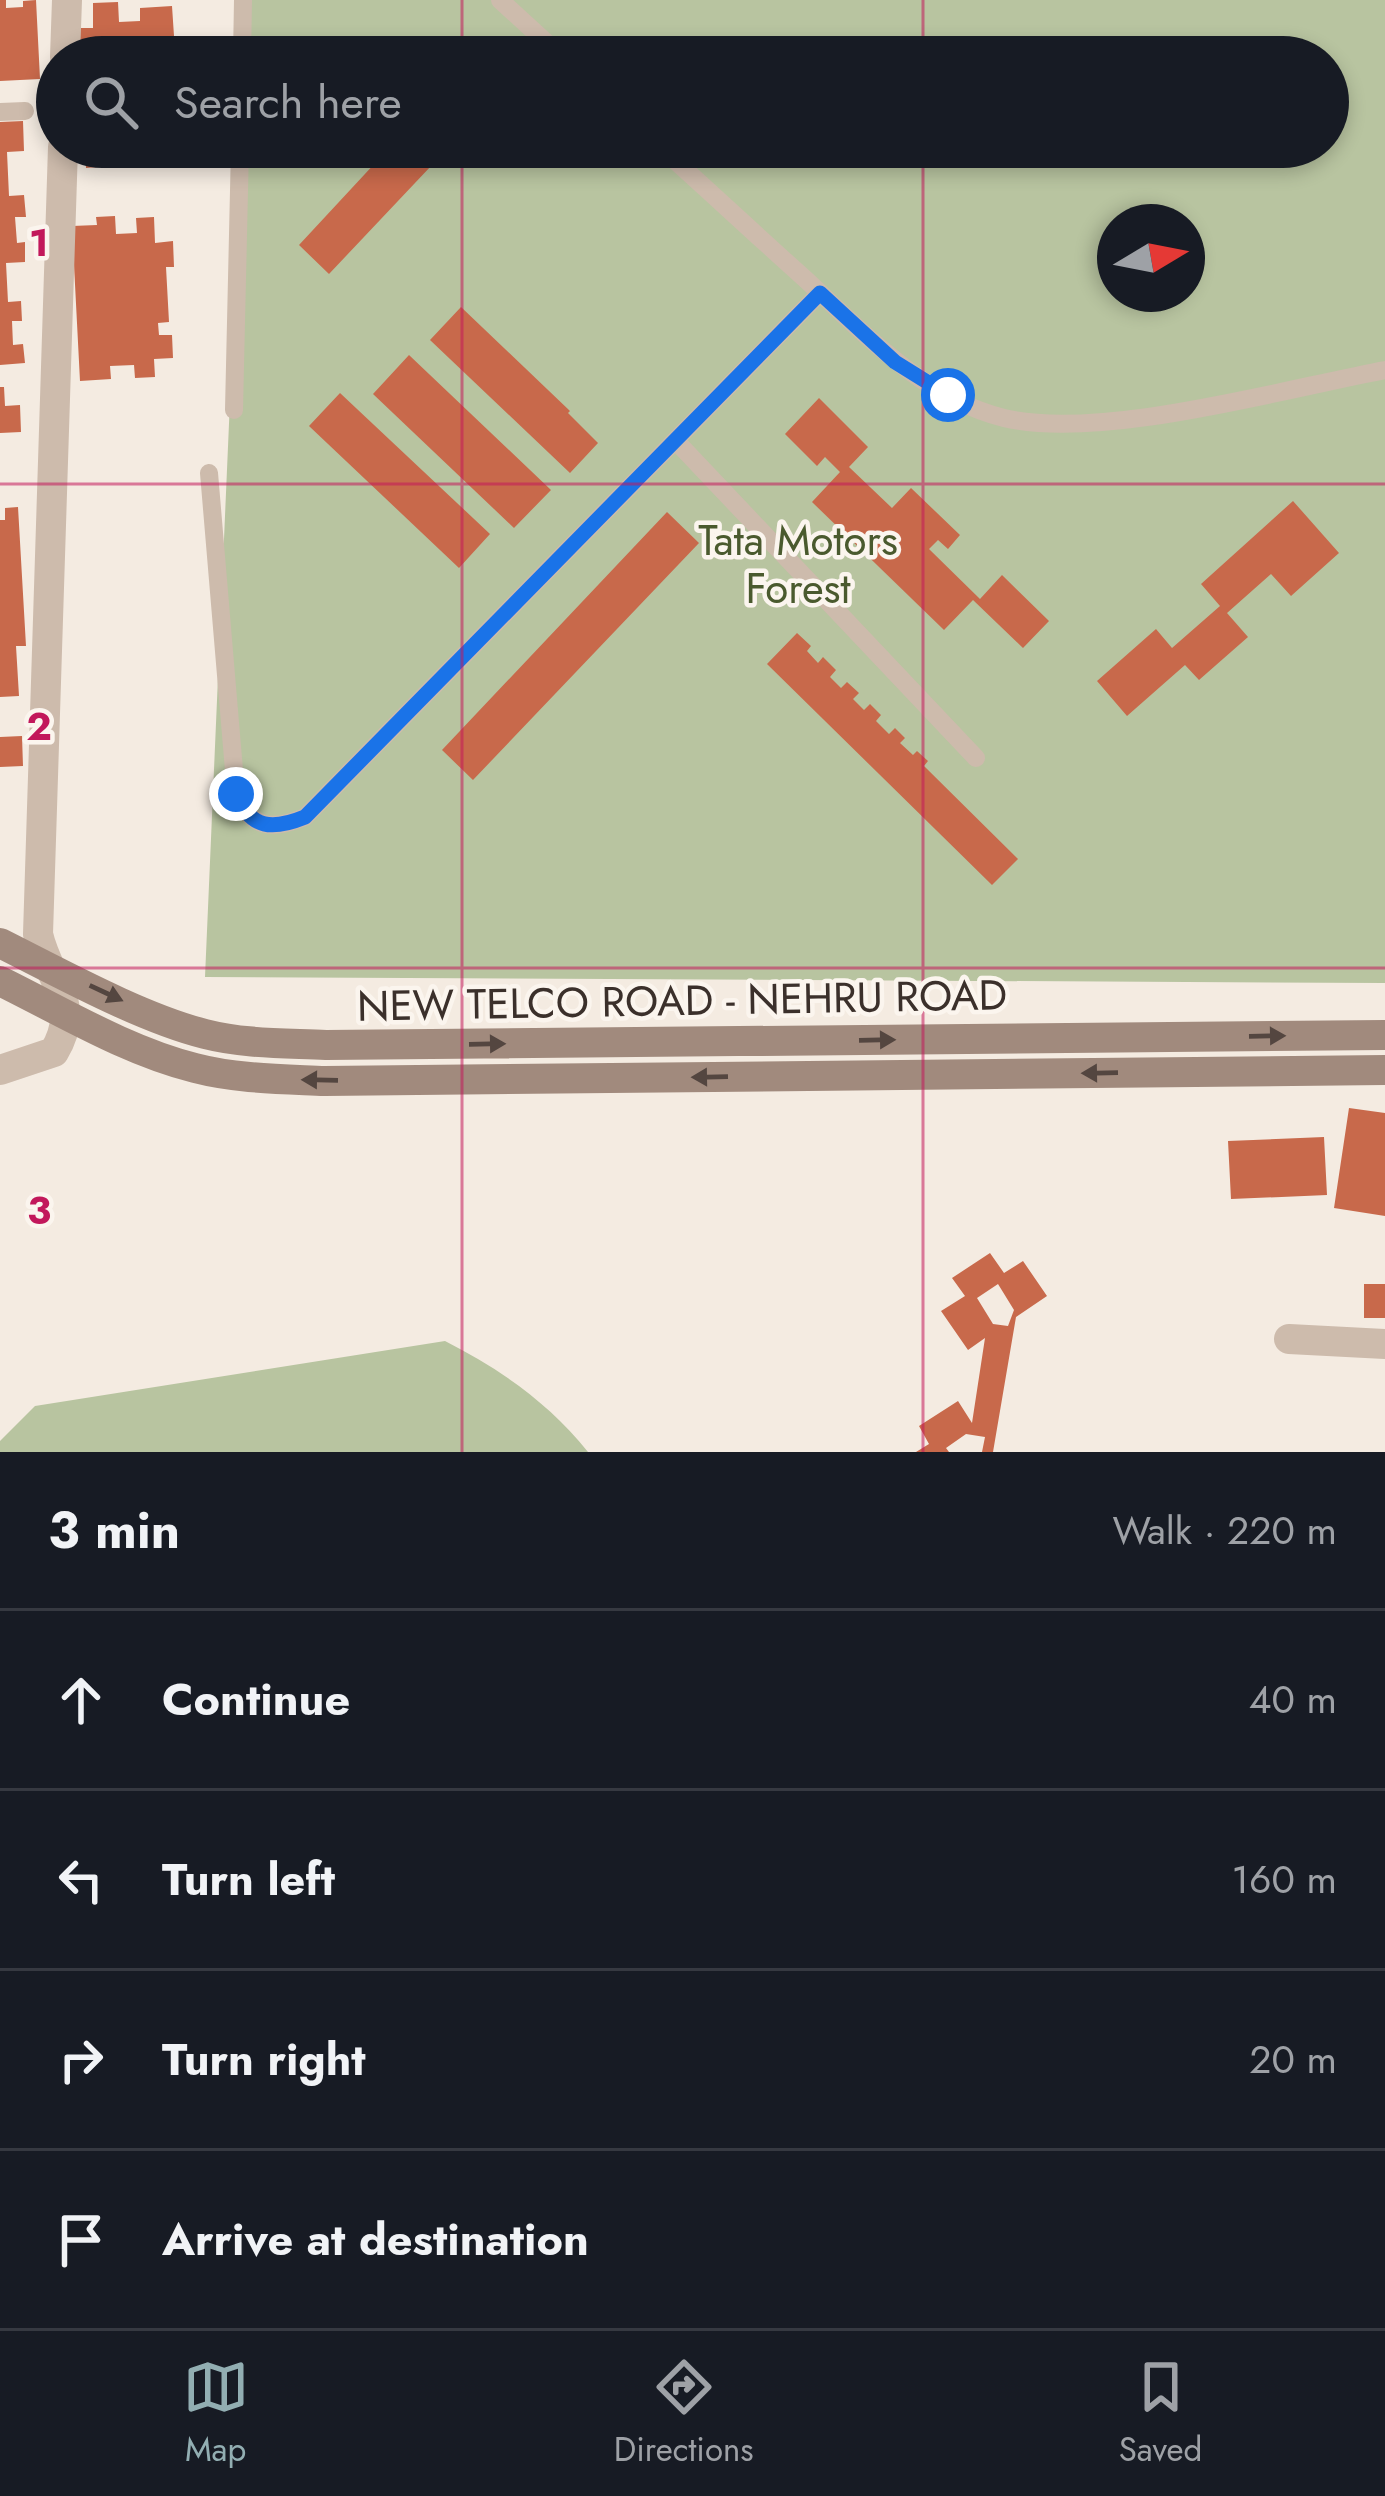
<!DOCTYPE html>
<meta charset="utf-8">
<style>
body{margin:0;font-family:Jost,sans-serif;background:#20242c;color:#f1f3f6}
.compass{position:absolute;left:1097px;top:204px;width:108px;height:108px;border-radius:50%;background:#171b24;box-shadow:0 6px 18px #0003;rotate:80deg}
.stop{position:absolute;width:36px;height:36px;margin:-27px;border:9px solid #1a73e8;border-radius:50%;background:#fff}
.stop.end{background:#1a73e8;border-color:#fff;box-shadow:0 3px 12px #0008}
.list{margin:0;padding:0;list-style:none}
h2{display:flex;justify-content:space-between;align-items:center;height:156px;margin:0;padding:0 48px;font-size:51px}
h2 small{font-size:39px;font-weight:400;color:#9ea1a6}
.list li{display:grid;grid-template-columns:78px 1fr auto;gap:36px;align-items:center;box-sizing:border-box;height:180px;padding:0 48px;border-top:3px solid #363941}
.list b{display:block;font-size:45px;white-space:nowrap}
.list em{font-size:39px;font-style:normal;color:#9ea1a6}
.icon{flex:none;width:66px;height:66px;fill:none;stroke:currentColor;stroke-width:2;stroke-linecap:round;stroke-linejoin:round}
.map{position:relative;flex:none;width:1385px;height:1452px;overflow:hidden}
.search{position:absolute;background:#171b24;box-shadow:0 6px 18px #0003;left:36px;right:36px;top:36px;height:132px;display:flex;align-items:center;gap:30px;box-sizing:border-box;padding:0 42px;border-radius:66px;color:#9ea1a6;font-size:45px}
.sheet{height:876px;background:#171b24}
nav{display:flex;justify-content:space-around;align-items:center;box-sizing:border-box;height:168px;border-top:3px solid #363941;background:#171b24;font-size:33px;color:#9ea1a6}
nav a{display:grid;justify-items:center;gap:6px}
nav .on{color:#92aeb2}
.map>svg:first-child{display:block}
.green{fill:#b8c4a0;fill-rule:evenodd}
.building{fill:#c8694b;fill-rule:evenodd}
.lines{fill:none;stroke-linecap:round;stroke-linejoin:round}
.lane{stroke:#cdbbac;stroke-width:18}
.street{stroke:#cdbbac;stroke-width:30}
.secondary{stroke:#a18a7d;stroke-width:30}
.oneway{fill:#544640}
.route{stroke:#1a73e8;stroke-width:15}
.grid{fill:none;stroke:#c2185b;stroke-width:3;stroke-opacity:0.55}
.labels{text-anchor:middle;stroke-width:9;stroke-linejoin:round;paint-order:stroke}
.park-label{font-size:42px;fill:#4a5a2e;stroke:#fbf5ee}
.street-label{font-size:42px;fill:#3b302b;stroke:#fbf5ee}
.grid-label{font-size:39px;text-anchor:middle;font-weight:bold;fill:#c2185b;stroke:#fbf5ee;stroke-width:9;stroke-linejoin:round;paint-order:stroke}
</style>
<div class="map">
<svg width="1385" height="1452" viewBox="0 0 1385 1452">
<rect width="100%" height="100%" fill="#f4ebe1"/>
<path class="green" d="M 247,0 L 1385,0 L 1385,983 L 205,977 L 241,147 L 1328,147 L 1328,57 L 245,57 ZM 1115,222 L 1187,222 L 1187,294 L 1115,294 Z
M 445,1341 C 500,1369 549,1403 588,1452 L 0,1452 L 0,1441 L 35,1406 Z"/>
<path class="building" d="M 0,0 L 6,0 L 6,8 L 23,7 L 23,1 L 36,0 L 40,79 L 0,81 Z
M 118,2 L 119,22 L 140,21 L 140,8 L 172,6 L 175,51 L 168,51 L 168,57 L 80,57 L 79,28 L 93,28 L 93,3 Z
M 23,121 L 24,151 L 7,152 L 9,196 L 24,195 L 26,217 L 15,217 L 17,243 L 25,242 L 25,262 L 6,263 L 8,302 L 21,301 L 22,321 L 12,321 L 13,345 L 23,344 L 25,363 L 0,365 L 0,122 Z
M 85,147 L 113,147 L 113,166 L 86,168 Z
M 134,147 L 156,147 L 157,165 L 135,166 Z
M 390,147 L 449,147 L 329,274 L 299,245 Z
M 115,216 L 116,234 L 137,233 L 136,218 L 154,217 L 155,243 L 173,241 L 174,267 L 166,267 L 169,322 L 158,323 L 159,335 L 172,335 L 173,358 L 154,359 L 155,377 L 135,378 L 134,365 L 110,366 L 111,379 L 80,381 L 72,226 L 97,225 L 96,217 Z
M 461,307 L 570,411 L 568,413 L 598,443 L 570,473 L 430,340 Z
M 409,355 L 551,490 L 514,528 L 373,394 Z
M 0,387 L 4,387 L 5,406 L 20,405 L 21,432 L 0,433 Z
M 340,393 L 490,534 L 459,568 L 309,426 Z
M 819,398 L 868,447 L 849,467 L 892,508 L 911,488 L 960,535 L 948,549 L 938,540 L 929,549 L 980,599 L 1002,575 L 1049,621 L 1023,648 L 973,600 L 944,630 L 812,502 L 840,472 L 825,457 L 817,466 L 785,434 Z
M 1293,501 L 1339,553 L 1291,596 L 1271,574 L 1227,613 L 1248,637 L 1199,680 L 1185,665 L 1127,716 L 1097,681 L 1156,629 L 1172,648 L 1220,606 L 1201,584 Z
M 18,507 L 26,646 L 16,646 L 19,696 L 0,697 L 0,520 L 5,520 L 5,508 Z
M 667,512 L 699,543 L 473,780 L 442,750 Z
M 797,633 L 811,646 L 807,651 L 818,663 L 823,657 L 836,670 L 830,677 L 841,688 L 847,682 L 859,693 L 853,699 L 864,710 L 870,704 L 881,715 L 876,721 L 889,734 L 895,728 L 905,738 L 900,743 L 913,755 L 917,751 L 928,761 L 924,766 L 1018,859 L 992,885 L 767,664 Z
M 22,736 L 23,766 L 0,767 L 0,737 Z
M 1349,1108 L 1385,1113 L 1385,1216 L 1334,1208 Z
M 1324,1137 L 1327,1195 L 1231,1199 L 1228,1141 Z
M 990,1253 L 1004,1273 L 1023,1261 L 1047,1296 L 1016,1317 L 993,1452 L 982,1452 L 985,1437 L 966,1434 L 946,1448 L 949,1452 L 916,1452 L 929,1444 L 919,1426 L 958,1401 L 972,1423 L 985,1338 L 968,1350 L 941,1311 L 965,1296 L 952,1278 ZM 998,1284 L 1014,1310 L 1008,1326 L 993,1324 L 977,1298 Z
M 1364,1284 L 1385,1284 L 1385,1318 L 1364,1318 Z"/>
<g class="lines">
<path class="lane" d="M 500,0 L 562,57
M 242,57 L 243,0
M 0,112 L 25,111
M 660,147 C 708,190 755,234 803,277 C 862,331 923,398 1004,418 C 1101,441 1284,389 1385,370
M 234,410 L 240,147
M 676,441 L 976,758
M 209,473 L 236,794 C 252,830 273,830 305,817 L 820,293"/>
<path class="street" d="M 65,57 L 67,0
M 0,1070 L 54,1052 C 83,1004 48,979 38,934 L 63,147
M 1289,1339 L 1385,1344"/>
<path class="secondary" d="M 0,943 C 60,973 141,1018 205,1034 C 244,1044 285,1043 326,1045 L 1385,1035
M 0,981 C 63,1012 127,1051 195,1068 C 237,1079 282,1079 325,1081 L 1385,1070"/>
</g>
<defs><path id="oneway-solid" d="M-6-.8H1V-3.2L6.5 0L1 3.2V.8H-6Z" transform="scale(3)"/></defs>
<g class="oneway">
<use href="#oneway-solid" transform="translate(106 993) rotate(25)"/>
<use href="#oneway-solid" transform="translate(1267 1036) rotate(-1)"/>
<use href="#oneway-solid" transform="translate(877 1040) rotate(-1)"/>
<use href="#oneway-solid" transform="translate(487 1044) rotate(-1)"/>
<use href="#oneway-solid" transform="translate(1100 1073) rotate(179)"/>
<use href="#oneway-solid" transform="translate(710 1077) rotate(179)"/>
<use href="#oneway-solid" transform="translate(320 1080) rotate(-179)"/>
</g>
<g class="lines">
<path class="route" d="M 236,794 C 251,830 273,830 305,817 L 820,293 L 895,362 L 948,395"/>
</g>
<path class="grid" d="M 462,0 L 462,57M 923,0 L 923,57M 462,147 L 462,1452M 923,147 L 923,1452M 0,484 L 1385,484M 0,968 L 1385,968"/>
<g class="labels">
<g class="park-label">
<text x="798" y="555">Tata Motors<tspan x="798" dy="48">Forest</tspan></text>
</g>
<g class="street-label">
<text transform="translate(682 1000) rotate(-1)" y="15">NEW TELCO ROAD - NEHRU ROAD</text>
</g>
</g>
<g class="grid-label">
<text x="39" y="256">1</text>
<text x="39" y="740">2</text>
<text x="39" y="1224">3</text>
</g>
</svg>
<svg class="compass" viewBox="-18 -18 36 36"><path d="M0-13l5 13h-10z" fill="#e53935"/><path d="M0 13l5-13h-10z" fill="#9ea1a6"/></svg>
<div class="stop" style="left:948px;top:395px"></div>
<div class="stop end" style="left:236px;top:794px"></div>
<div class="search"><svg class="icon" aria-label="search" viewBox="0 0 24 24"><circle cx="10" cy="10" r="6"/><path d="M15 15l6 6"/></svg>Search here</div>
</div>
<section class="sheet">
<h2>3 min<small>Walk · 220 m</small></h2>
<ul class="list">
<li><svg class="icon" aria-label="ahead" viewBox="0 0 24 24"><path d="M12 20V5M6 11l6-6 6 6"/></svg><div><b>Continue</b></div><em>40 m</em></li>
<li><svg class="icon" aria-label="left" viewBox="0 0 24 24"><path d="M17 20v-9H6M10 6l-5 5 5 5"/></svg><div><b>Turn left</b></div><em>160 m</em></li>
<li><svg class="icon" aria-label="right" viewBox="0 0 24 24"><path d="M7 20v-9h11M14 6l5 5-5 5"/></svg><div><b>Turn right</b></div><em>20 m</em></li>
<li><svg class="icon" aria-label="arrive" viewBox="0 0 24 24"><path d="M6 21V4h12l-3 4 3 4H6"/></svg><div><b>Arrive at destination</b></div></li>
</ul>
</section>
<nav>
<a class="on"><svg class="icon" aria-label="map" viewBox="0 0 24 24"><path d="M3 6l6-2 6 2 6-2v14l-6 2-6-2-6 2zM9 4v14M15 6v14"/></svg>Map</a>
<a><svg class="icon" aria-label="directions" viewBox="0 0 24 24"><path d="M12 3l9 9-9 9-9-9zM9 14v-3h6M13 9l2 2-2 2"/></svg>Directions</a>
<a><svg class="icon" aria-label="saved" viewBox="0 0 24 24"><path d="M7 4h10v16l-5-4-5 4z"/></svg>Saved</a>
</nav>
